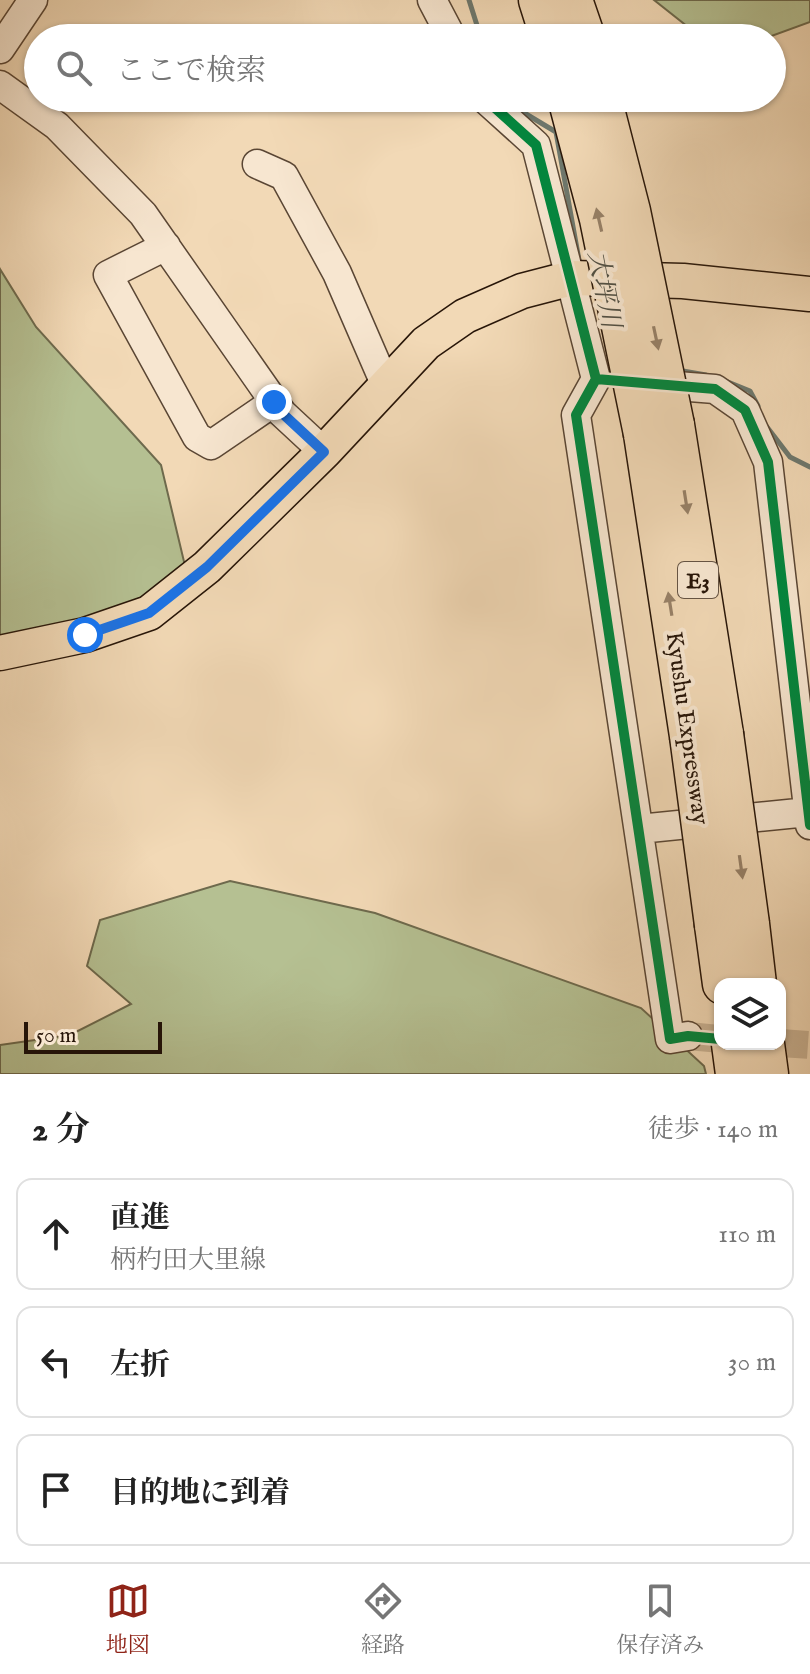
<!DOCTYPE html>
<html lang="ja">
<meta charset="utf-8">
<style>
body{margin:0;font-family:"IM FELL English","Noto Serif JP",serif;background:#f2f2f2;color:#222}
.controls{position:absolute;right:24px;bottom:24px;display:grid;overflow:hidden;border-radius:16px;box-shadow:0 2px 6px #0004}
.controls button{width:72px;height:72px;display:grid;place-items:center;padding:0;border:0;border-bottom:2px solid #e0e0e0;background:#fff;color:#222;font:40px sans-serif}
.scale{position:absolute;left:24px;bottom:20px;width:138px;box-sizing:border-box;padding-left:8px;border:4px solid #271508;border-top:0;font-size:22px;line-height:28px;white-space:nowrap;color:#271508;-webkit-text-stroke:6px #f7e6d0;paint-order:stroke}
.stop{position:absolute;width:24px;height:24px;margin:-18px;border:6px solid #1a73e8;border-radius:50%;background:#fff}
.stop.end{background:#1a73e8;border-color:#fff;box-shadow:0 2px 8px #0008}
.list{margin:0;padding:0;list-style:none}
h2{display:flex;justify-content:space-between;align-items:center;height:104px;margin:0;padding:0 32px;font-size:34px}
h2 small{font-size:26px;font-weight:400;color:#767676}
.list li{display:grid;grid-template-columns:52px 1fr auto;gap:24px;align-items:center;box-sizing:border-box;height:112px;margin:0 16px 16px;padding:0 16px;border:2px solid #e0e0e0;border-radius:16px}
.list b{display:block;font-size:30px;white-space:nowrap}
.list p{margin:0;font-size:26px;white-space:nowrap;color:#767676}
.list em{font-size:26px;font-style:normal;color:#767676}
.icon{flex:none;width:44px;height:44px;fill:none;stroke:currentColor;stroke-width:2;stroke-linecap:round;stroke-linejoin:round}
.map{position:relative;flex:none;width:810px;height:1074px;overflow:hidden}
.search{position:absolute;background:#fff;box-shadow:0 2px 6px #0004;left:24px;right:24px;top:24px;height:88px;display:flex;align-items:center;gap:20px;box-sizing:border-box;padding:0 28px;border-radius:44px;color:#767676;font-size:30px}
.sheet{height:488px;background:#fff}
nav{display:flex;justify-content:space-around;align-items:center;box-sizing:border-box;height:112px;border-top:2px solid #e0e0e0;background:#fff;font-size:22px;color:#767676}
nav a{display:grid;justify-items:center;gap:4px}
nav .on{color:#8f2418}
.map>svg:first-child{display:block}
.green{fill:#b5c092;stroke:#6e6a4d;stroke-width:2}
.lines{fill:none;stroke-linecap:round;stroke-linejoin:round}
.stream{stroke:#6d786e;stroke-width:5}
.minor-tunnel{stroke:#c9b293;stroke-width:28;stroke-dasharray:28 14;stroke-linecap:butt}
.minor-casing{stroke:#5a4634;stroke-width:31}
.major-casing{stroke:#271508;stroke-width:37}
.highway-casing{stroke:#271508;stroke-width:43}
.minor{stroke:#f7e6d0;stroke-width:28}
.major{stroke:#f2d9b6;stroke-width:34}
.highway{stroke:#f2d9b6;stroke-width:40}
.highway-bridge-casing{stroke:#271508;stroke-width:43;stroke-linecap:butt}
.highway-bridge{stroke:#f2d9b6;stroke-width:40}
.cycleway-casing{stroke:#f7e6d0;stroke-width:15}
.cycleway{stroke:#00873e;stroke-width:10}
.oneway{fill:#978168}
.route{stroke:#1a73e8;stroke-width:10}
.labels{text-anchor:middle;stroke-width:8;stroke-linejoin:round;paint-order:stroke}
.shield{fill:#f7e6d0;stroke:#655444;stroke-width:2}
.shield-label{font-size:22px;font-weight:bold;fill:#271508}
.street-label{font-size:24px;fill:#271508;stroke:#f7e6d0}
.water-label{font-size:26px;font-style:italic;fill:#504f44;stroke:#f7e6d0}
</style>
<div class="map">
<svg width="810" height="1074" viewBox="0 0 810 1074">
<rect width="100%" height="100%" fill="#f2d9b6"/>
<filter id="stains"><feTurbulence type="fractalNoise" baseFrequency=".0025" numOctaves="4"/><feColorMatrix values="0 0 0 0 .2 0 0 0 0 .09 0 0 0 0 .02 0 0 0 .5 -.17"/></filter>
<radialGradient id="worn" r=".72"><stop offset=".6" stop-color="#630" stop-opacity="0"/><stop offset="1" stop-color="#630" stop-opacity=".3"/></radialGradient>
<path class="green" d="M 654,0 L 810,0 L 810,22 L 766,38 L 702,38 Z
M 0,269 L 36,327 L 161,465 L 186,570 L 118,611 L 0,637 Z
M 230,881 L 375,913 L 641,1008 L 704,1066 L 706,1074 L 0,1074 L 0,1045 L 70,1035 L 131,1004 L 87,966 L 100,920 Z"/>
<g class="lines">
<path class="stream" d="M 469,0 L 481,38
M 511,105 L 556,132 L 579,260
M 677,370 L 706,375
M 723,380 L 750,391 L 758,406
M 767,427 L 790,457 L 810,467"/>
<path class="minor-tunnel" d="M 688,1036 L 720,1039
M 780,1043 L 810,1045"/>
<defs>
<path id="minor" d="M 432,0 L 452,38
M 0,49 L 33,0
M 0,85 L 57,126 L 143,214 L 282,413 L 324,452
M 484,98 L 536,145 L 596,379 L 576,415 L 670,1039 L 688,1036
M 257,164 L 284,176 L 337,273 L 386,386
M 166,246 L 108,275 L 197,437 L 211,445 L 274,402
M 651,384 L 715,389 L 745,410 L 768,462 L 810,825
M 639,829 L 808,812"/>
<path id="major" d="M 0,653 L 85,635 L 149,613 L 207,567 L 324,452 L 426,343 L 465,316 L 522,291 L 572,278 L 683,281 L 810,294"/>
<path id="highway" d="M 539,0 L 551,38
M 572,0 L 585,38
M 674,425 L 723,734
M 644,434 L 690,736
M 749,924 L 756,984
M 715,925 L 723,984
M 732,1044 L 736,1074
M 764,1044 L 768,1074"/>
</defs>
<use href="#minor" class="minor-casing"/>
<use href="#major" class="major-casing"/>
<use href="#highway" class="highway-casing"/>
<use href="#minor" class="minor"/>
<use href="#major" class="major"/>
<use href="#highway" class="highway"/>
<defs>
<path id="highway-bridge" d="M 568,98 L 600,219 L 644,434
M 601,98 L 630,211 L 674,425
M 723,734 L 749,924
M 690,736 L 715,925"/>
</defs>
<use href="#highway-bridge" class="highway-bridge-casing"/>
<use href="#highway-bridge" class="highway-bridge"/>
<defs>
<path id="cycleway" d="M 484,98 L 536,145 L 596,379 L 576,415 L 670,1039 L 688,1036 L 720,1039
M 596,379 L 715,389 L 745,410 L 768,462 L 810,825"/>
</defs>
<use href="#cycleway" class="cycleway-casing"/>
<use href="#cycleway" class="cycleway"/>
</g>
<defs><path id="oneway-solid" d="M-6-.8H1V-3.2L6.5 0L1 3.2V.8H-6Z" transform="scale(2)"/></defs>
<g class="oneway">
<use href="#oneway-solid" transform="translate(599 220) rotate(-103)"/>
<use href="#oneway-solid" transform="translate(656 338) rotate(78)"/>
<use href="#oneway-solid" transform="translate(686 502) rotate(81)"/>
<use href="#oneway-solid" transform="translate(670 604) rotate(-99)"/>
<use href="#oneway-solid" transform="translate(741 867) rotate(82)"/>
</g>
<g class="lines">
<path class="route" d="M 85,635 L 149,613 L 207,567 L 324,452 L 282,413 L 274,402"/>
</g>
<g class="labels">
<rect class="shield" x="678" y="562" width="40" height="36" rx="6"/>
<g class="shield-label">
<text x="698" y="588">E3</text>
</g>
<g class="street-label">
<text transform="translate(688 728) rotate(82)" y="8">Kyushu Expressway</text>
</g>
<g class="water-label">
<text transform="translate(605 289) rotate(79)" y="9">大坪川</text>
</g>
</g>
<rect width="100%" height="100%" filter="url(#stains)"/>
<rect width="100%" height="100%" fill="url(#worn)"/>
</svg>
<div class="controls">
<button><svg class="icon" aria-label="layers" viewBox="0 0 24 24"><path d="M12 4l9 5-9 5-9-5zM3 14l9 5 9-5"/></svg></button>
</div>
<div class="scale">50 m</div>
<div class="stop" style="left:85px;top:635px"></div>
<div class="stop end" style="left:274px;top:402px"></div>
<div class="search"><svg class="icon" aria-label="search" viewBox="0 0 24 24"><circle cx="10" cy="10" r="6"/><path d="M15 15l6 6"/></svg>ここで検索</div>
</div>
<section class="sheet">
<h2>2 分<small>徒歩 · 140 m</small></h2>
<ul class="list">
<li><svg class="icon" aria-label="ahead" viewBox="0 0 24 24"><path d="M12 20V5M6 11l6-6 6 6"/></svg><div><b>直進</b><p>柄杓田大里線</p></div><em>110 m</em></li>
<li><svg class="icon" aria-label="left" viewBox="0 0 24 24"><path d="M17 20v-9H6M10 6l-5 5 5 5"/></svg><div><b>左折</b></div><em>30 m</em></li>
<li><svg class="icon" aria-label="arrive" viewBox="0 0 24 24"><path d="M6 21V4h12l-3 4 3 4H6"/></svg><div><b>目的地に到着</b></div></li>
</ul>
</section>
<nav>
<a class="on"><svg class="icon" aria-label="map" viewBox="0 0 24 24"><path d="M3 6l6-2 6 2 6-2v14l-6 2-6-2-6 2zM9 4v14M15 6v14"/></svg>地図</a>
<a><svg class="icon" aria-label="directions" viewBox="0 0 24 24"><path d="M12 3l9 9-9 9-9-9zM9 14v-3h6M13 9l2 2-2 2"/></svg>経路</a>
<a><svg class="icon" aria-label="saved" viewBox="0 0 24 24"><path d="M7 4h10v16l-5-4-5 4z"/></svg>保存済み</a>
</nav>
